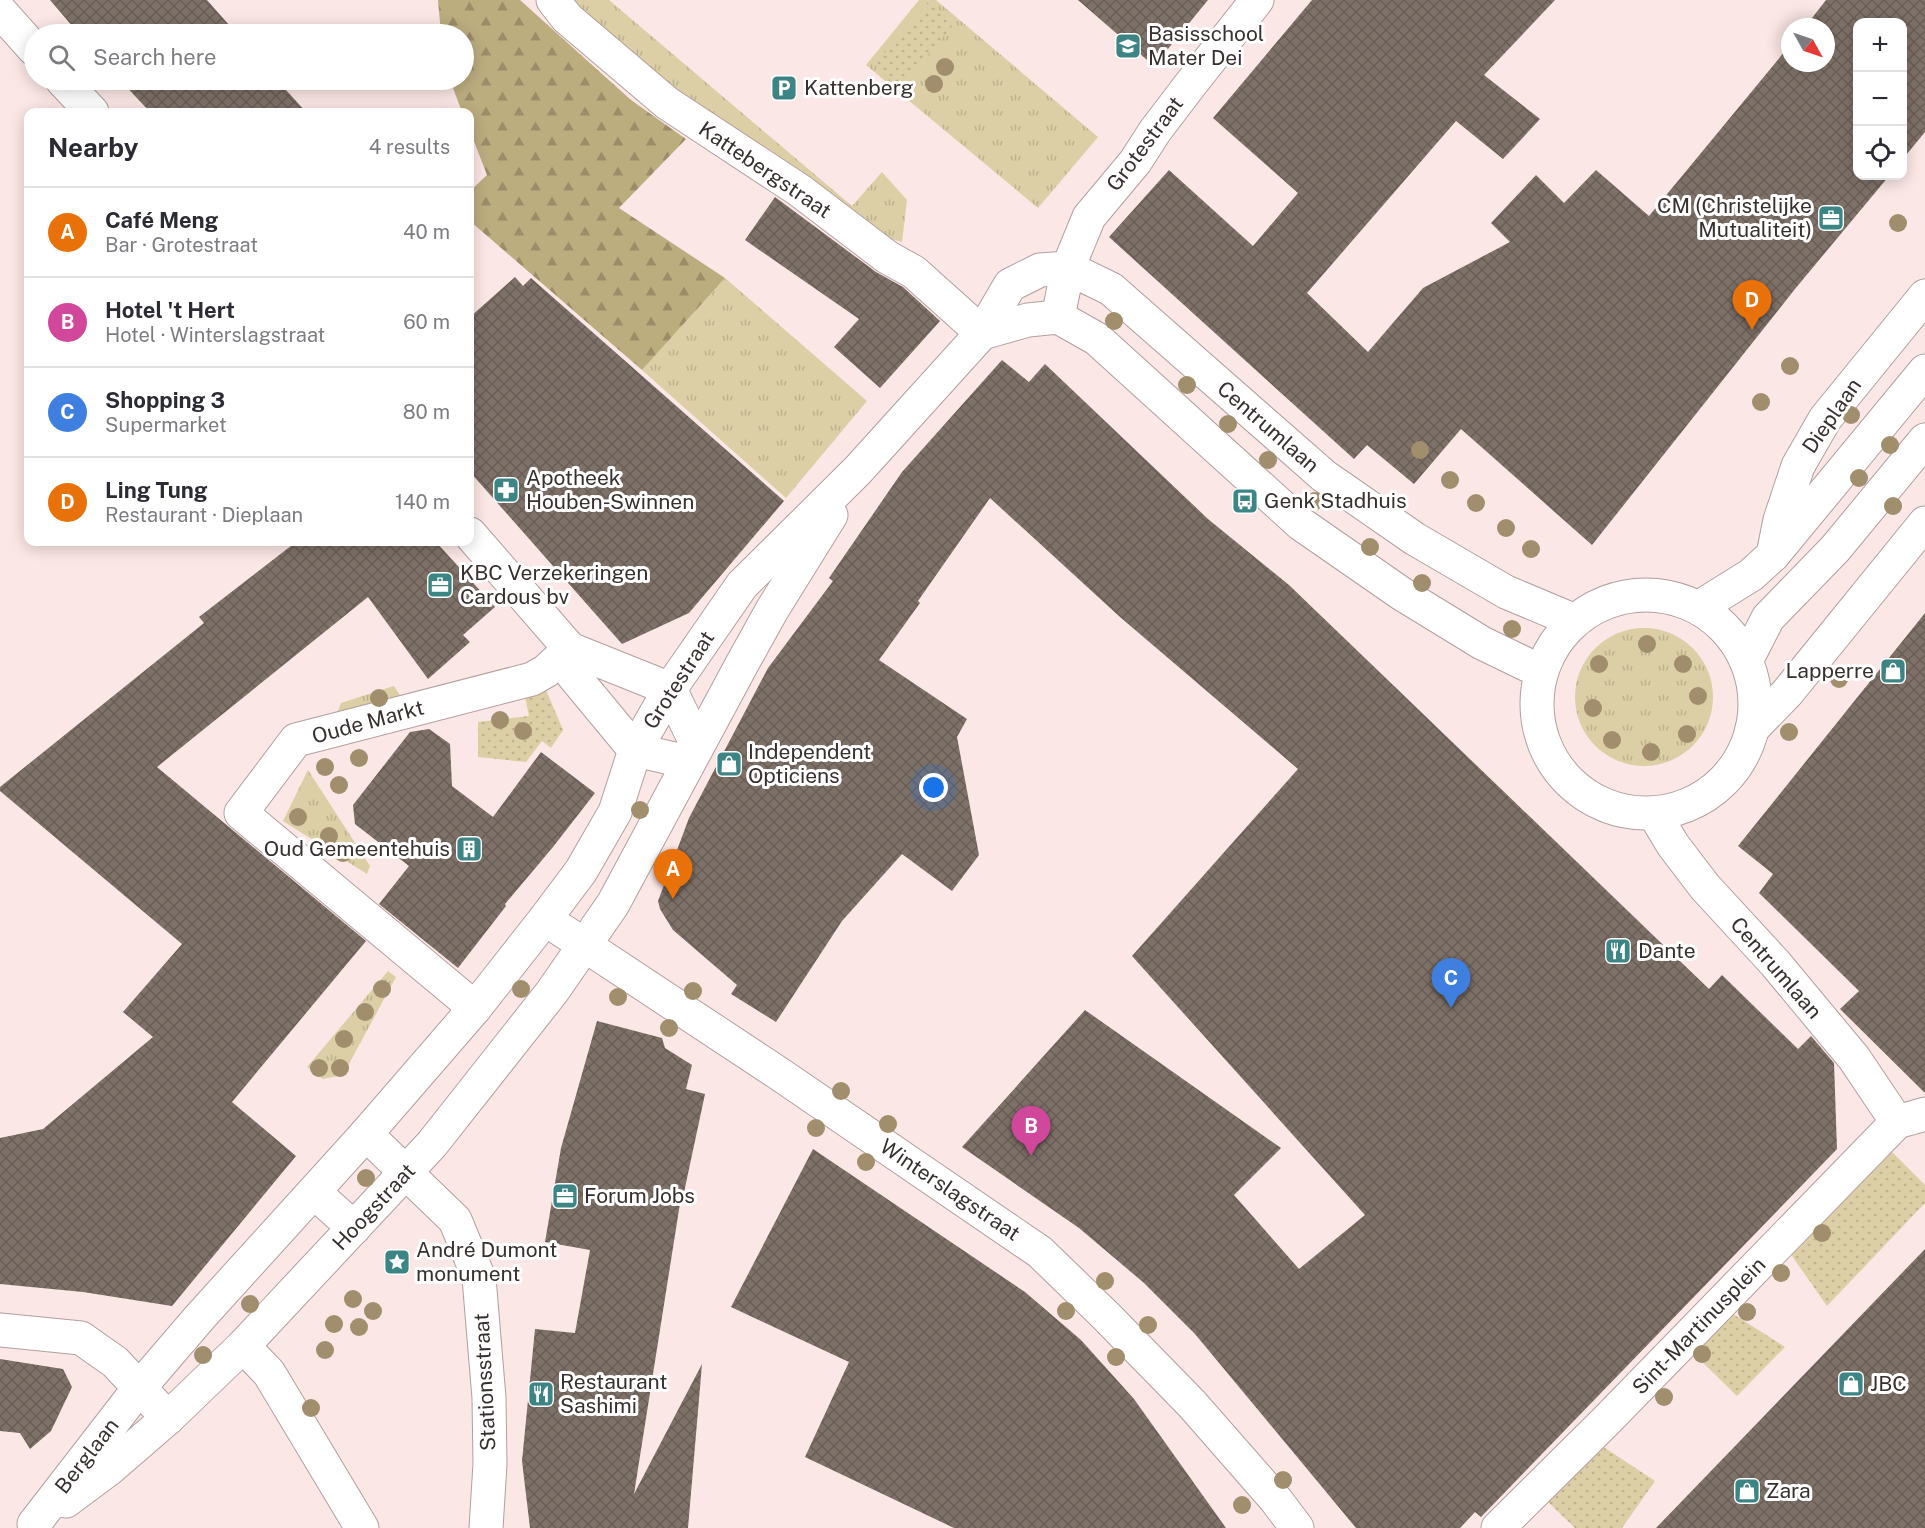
<!DOCTYPE html>
<meta charset="utf-8">
<style>
body{margin:0;font-family:"Public Sans",sans-serif;background:#f2f2f3;color:#2b2b33}
.controls{position:absolute;right:18px;top:18px;display:grid;overflow:hidden;border-radius:12px;box-shadow:0 3px 15px #0003}
.controls button{width:54px;height:54px;display:grid;place-items:center;padding:0;border:0;border-bottom:2px solid #e1e1e2;background:#fff;color:#2b2b33;font:30px sans-serif}
.compass{position:absolute;left:1781px;top:18px;width:54px;height:54px;border-radius:50%;background:#fff;box-shadow:0 3px 15px #0003;rotate:130deg}
.you{position:absolute;left:934px;top:788px;width:21px;height:21px;margin:-15px;border:4px solid #fff;border-radius:50%;background:#1a73e8;box-shadow:0 0 0 9px #1a73e833}
.badge{display:grid;place-items:center;width:39px;height:39px;border-radius:50%;background:#0f766e;color:#fff;font-size:20px;font-weight:700}
.pin{position:absolute;translate:-50% -50px;filter:drop-shadow(0 2px 3px #0008)}
.pin::after{content:'';position:absolute;top:32px;width:21px;height:18px;background:inherit;clip-path:polygon(0 0,100% 0,50% 100%)}
.list{margin:0;padding:0;list-style:none}
h2{display:flex;justify-content:space-between;align-items:center;height:78px;margin:0;padding:0 24px;font-size:26px}
h2 small{font-size:20px;font-weight:400;color:#7c7c81}
.list li{display:grid;grid-template-columns:39px 1fr auto;gap:18px;align-items:center;box-sizing:border-box;height:90px;padding:0 24px;border-top:2px solid #e1e1e2}
.list b{display:block;font-size:22px;white-space:nowrap}
.list p{margin:0;font-size:20px;white-space:nowrap;color:#7c7c81}
.list em{font-size:20px;font-style:normal;color:#7c7c81}
.icon{flex:none;width:33px;height:33px;fill:none;stroke:currentColor;stroke-width:2;stroke-linecap:round;stroke-linejoin:round}
.map{position:relative;flex:none;width:1925px;height:1528px;overflow:hidden}
.search{position:absolute;background:#fff;box-shadow:0 3px 15px #0003;left:24px;top:24px;width:450px;height:66px;display:flex;align-items:center;gap:15px;box-sizing:border-box;padding:0 21px;border-radius:33px;color:#7c7c81;font-size:22px}
.panel{position:absolute;background:#fff;box-shadow:0 3px 15px #0003;left:24px;top:108px;width:450px;height:438px;border-radius:12px}
.map>svg:first-child{display:block}
.grass{fill:url(#grass-tufts)}
.forest{fill:url(#forest-firs)}
.park{fill:url(#park-dots)}
.building{fill:url(#building-cross-hatch)}
.lines{fill:none;stroke-linecap:round;stroke-linejoin:round}
.minor-casing{stroke:#b2a09e;stroke-width:35}
.major-casing{stroke:#b2a09e;stroke-width:35}
.minor{stroke:#fff;stroke-width:33}
.major{stroke:#fff;stroke-width:33}
.tree{fill:#a08e6d}
.labels{text-anchor:middle;stroke-width:6;stroke-linejoin:round;paint-order:stroke}
.poi-label{font-size:21px;fill:#37302f;stroke:#fff;text-anchor:start}
.street-label{font-size:21px;fill:#37302f;stroke:#fff}
</style>
<div class="map">
<svg width="1925" height="1528" viewBox="0 0 1925 1528">
<defs>
<pattern id="grass-tufts" width="24" height="20" patternUnits="userSpaceOnUse" patternTransform="scale(1.5)"><rect width="24" height="20" fill="#dccfa5"/><path d="M3 7l-1-3M5 7V3M7 7l1-3M15 17l-1-3M17 17v-4M19 17l1-3" fill="none" stroke="#bdb28e"/></pattern>
<pattern id="forest-firs" width="22" height="20" patternUnits="userSpaceOnUse" patternTransform="scale(1.5)"><rect width="22" height="20" fill="#bcad7f"/><path d="M5 1l3.5 6h-7zM16 11l3.5 6h-7z" fill="#9a8d68"/></pattern>
<pattern id="park-dots" width="8" height="8" patternUnits="userSpaceOnUse" patternTransform="scale(1.5)"><rect width="8" height="8" fill="#dccfa5"/><path d="M2 2h.1M6 6h.1" fill="none" stroke="#bdb28e" stroke-width="1.8" stroke-linecap="round"/></pattern>
<pattern id="building-cross-hatch" width="8" height="8" patternUnits="userSpaceOnUse" patternTransform="scale(1.5)"><rect width="8" height="8" fill="#7e7168"/><path d="M0 0l8 8M0 8l8-8" fill="none" stroke="#685d56"/></pattern>
</defs>
<rect width="100%" height="100%" fill="#fbe7e5"/>
<path class="grass" d="M 568,0 L 609,0 L 852,206 L 882,172 L 907,200 L 902,242 L 884,237 L 660,83 Z
M 919,0 L 936,0 L 1098,137 L 1038,208 L 866,65 Z
M 725,278 L 867,401 L 786,498 L 642,370 Z
M1575 697a69 69 0 1 1 138 0a69 69 0 1 1-138 0Z
M 394,686 L 403,700 L 335,719 L 341,703 Z
M 308,770 L 370,866 L 367,874 L 283,821 Z
M 388,971 L 396,977 L 343,1075 L 323,1079 L 307,1067 Z"/>
<path class="forest" d="M 438,0 L 520,0 L 631,100 L 686,139 L 619,208 L 725,278 L 642,370 L 470,221 L 470,191 L 487,175 L 470,131 L 470,112 L 462,112 L 450,80 L 464,80 L 464,34 L 441,34 Z"/>
<path class="park" d="M 928,2 L 954,24 L 900,88 L 875,65 Z
M 546,690 L 563,730 L 551,748 L 542,741 L 526,762 L 478,757 L 478,722 L 529,716 L 525,697 Z
M 1888,1148 L 1925,1185 L 1925,1203 L 1827,1306 L 1790,1253 Z
M 1733,1314 L 1785,1347 L 1737,1396 L 1695,1355 Z
M 1602,1446 L 1655,1481 L 1622,1528 L 1575,1528 L 1548,1502 Z"/>
<path class="building" d="M 50,0 L 207,0 L 237,34 L 79,34 Z
M 1078,0 L 1208,0 L 1154,66 Z
M 1312,0 L 1555,0 L 1484,75 L 1540,119 L 1503,159 L 1456,121 L 1307,293 L 1368,352 L 1423,288 L 1510,242 L 1491,223 L 1536,175 L 1564,203 L 1596,170 L 1649,216 L 1790,45 L 1790,63 L 1826,63 L 1826,27 L 1805,27 L 1826,0 L 1925,0 L 1925,132 L 1902,160 L 1902,22 L 1857,22 L 1857,176 L 1889,176 L 1795,289 L 1592,545 L 1461,429 L 1414,484 L 1367,445 L 1354,459 L 1109,237 L 1169,170 L 1253,246 L 1298,193 L 1213,118 Z
M 120,80 L 277,80 L 306,112 L 150,112 Z
M 775,197 L 876,272 L 903,287 L 940,321 L 880,388 L 834,347 L 859,319 L 745,240 Z
M 515,277 L 523,286 L 531,278 L 784,501 L 689,613 L 622,644 L 470,472 L 470,317 Z
M 1002,360 L 1029,382 L 1045,364 L 1208,519 L 1289,585 L 1709,989 L 1722,975 L 1798,1049 L 1811,1036 L 1834,1063 L 1837,1149 L 1481,1517 L 1475,1512 L 1460,1528 L 1356,1528 L 1195,1334 L 1144,1283 L 1079,1228 L 962,1147 L 1085,1010 L 1281,1148 L 1234,1195 L 1299,1269 L 1365,1215 L 1132,956 L 1298,769 L 1120,617 L 990,498 L 918,601 L 920,603 L 879,660 L 967,719 L 957,737 L 979,855 L 952,891 L 902,854 L 842,921 L 776,1022 L 731,994 L 737,985 L 673,930 L 660,909 L 658,901 L 689,818 L 768,668 L 833,581 L 829,578 L 902,472 Z
M 296,542 L 436,542 L 495,607 L 463,635 L 470,642 L 428,679 L 368,597 L 157,767 L 366,941 L 232,1102 L 296,1156 L 172,1306 L 83,1292 L 0,1284 L 0,1138 L 43,1129 L 153,1037 L 123,1012 L 182,944 L 0,791 L 0,787 L 204,623 L 199,617 Z
M 1925,613 L 1925,1093 L 1840,1009 L 1859,991 L 1759,893 L 1773,874 L 1738,846 Z
M 429,729 L 450,744 L 452,786 L 493,817 L 541,752 L 595,793 L 553,847 L 505,904 L 506,906 L 458,968 L 379,904 L 409,866 L 355,824 L 353,805 L 410,732 Z
M 597,1021 L 662,1038 L 665,1048 L 692,1065 L 686,1089 L 705,1094 L 683,1197 L 681,1197 L 634,1494 L 702,1364 L 688,1528 L 530,1528 L 522,1461 L 535,1329 L 575,1333 L 590,1250 L 545,1242 L 561,1148 Z
M 813,1149 L 1025,1292 L 1081,1340 L 1134,1399 L 1226,1528 L 954,1528 L 805,1457 L 849,1362 L 731,1307 Z
M 1925,1249 L 1925,1528 L 1656,1528 Z
M 0,1359 L 63,1369 L 72,1387 L 51,1431 L 30,1449 L 20,1433 L 0,1431 Z"/>
<g class="lines">
<defs>
<path id="minor" d="M 553,0 L 567,18 L 667,103 L 799,190 L 887,257 L 914,272 L 982,333
M 0,11 L 34,49
M 62,80 L 92,112
M 1058,317 L 1068,268 L 1089,217 L 1135,162 L 1155,131 L 1190,85 L 1257,0
M 470,534 L 570,649 L 670,689 L 697,745
M 1773,555 L 1780,520 L 1798,466 L 1825,419 L 1925,296
M 570,649 L 572,674 L 635,750 L 688,762
M 1752,729 L 1787,693 L 1925,523
M 1655,815 L 1673,845 L 1705,887 L 1775,963 L 1854,1058 L 1897,1122
M 545,919 L 778,1073 L 1040,1252 L 1106,1316 L 1192,1404 L 1276,1500 L 1297,1528
M 475,1008 L 241,813 L 296,740 L 532,679 L 546,671 L 570,649
M 1897,1122 L 1925,1114
M 366,1134 L 455,1220 L 479,1278 L 489,1398 L 490,1464 L 486,1528
M 314,1192 L 354,1228
M 0,1330 L 81,1338 L 115,1362 L 168,1418
M 243,1346 L 269,1373 L 362,1528
M 1498,1528 L 1607,1420 L 1897,1122"/>
<path id="major" d="M 982,333 L 1028,320 L 1058,317 L 1097,339 L 1301,524 L 1402,594 L 1482,643 L 1542,672
M1537 704a109 109 0 1 1 218 0a109 109 0 1 1-218 0Z
M 1698,608 L 1751,575 L 1773,555 L 1925,371
M 1746,661 L 1768,618 L 1835,549 L 1925,440
M 66,1501 L 109,1469 L 168,1418 L 243,1346 L 432,1144 L 552,992 L 613,904 L 742,664 L 772,610 L 831,515
M 34,1524 L 140,1387 L 200,1317 L 366,1134 L 475,1008 L 545,919 L 581,871 L 615,812 L 635,750 L 670,689 L 742,585 L 858,470 L 982,333 L 1010,285 L 1040,270 L 1068,268 L 1111,289 L 1324,476 L 1415,539 L 1506,592 L 1575,621"/>
</defs>
<use href="#minor" class="minor-casing"/>
<use href="#major" class="major-casing"/>
<use href="#minor" class="minor"/>
<use href="#major" class="major"/>
</g>
<g class="tree">
<circle cx="945" cy="67" r="9"/>
<circle cx="934" cy="84" r="9"/>
<circle cx="1898" cy="223" r="9"/>
<circle cx="1114" cy="321" r="9"/>
<circle cx="1790" cy="366" r="9"/>
<circle cx="1187" cy="385" r="9"/>
<circle cx="1761" cy="402" r="9"/>
<circle cx="1851" cy="415" r="9"/>
<circle cx="1228" cy="424" r="9"/>
<circle cx="1890" cy="445" r="9"/>
<circle cx="1420" cy="450" r="9"/>
<circle cx="1268" cy="460" r="9"/>
<circle cx="1859" cy="478" r="9"/>
<circle cx="1450" cy="480" r="9"/>
<circle cx="1315" cy="501" r="9"/>
<circle cx="1476" cy="503" r="9"/>
<circle cx="1893" cy="506" r="9"/>
<circle cx="1506" cy="528" r="9"/>
<circle cx="1370" cy="547" r="9"/>
<circle cx="1531" cy="549" r="9"/>
<circle cx="1422" cy="583" r="9"/>
<circle cx="1512" cy="629" r="9"/>
<circle cx="1647" cy="644" r="9"/>
<circle cx="1599" cy="664" r="9"/>
<circle cx="1683" cy="664" r="9"/>
<circle cx="1839" cy="679" r="9"/>
<circle cx="1698" cy="696" r="9"/>
<circle cx="379" cy="698" r="9"/>
<circle cx="1593" cy="708" r="9"/>
<circle cx="500" cy="720" r="9"/>
<circle cx="523" cy="731" r="9"/>
<circle cx="1789" cy="732" r="9"/>
<circle cx="1687" cy="734" r="9"/>
<circle cx="1612" cy="740" r="9"/>
<circle cx="1651" cy="752" r="9"/>
<circle cx="359" cy="758" r="9"/>
<circle cx="325" cy="767" r="9"/>
<circle cx="339" cy="785" r="9"/>
<circle cx="640" cy="810" r="9"/>
<circle cx="298" cy="817" r="9"/>
<circle cx="329" cy="836" r="9"/>
<circle cx="343" cy="853" r="9"/>
<circle cx="382" cy="989" r="9"/>
<circle cx="521" cy="989" r="9"/>
<circle cx="693" cy="991" r="9"/>
<circle cx="618" cy="997" r="9"/>
<circle cx="365" cy="1012" r="9"/>
<circle cx="669" cy="1028" r="9"/>
<circle cx="344" cy="1039" r="9"/>
<circle cx="319" cy="1068" r="9"/>
<circle cx="340" cy="1068" r="9"/>
<circle cx="841" cy="1091" r="9"/>
<circle cx="888" cy="1124" r="9"/>
<circle cx="816" cy="1128" r="9"/>
<circle cx="866" cy="1162" r="9"/>
<circle cx="366" cy="1178" r="9"/>
<circle cx="1822" cy="1233" r="9"/>
<circle cx="1781" cy="1273" r="9"/>
<circle cx="1105" cy="1281" r="9"/>
<circle cx="353" cy="1299" r="9"/>
<circle cx="250" cy="1304" r="9"/>
<circle cx="373" cy="1311" r="9"/>
<circle cx="1066" cy="1311" r="9"/>
<circle cx="1747" cy="1312" r="9"/>
<circle cx="334" cy="1324" r="9"/>
<circle cx="1148" cy="1325" r="9"/>
<circle cx="359" cy="1327" r="9"/>
<circle cx="325" cy="1350" r="9"/>
<circle cx="1702" cy="1354" r="9"/>
<circle cx="203" cy="1355" r="9"/>
<circle cx="1116" cy="1357" r="9"/>
<circle cx="1664" cy="1397" r="9"/>
<circle cx="311" cy="1408" r="9"/>
<circle cx="1283" cy="1480" r="9"/>
<circle cx="1242" cy="1505" r="9"/>
</g>
<defs>
<symbol id="school-square" viewBox="-11 -11 22 22"><rect x="-9" y="-9" width="18" height="18" rx="4" fill="#3c8584" stroke="#fff"/><path d="M0-5L7-2L0 1L-7-2ZM-4 1L0 2.5L4 1V4Q0 6-4 4Z" fill="#fff"/></symbol>
<symbol id="parking-square" viewBox="-11 -11 22 22"><rect x="-9" y="-9" width="18" height="18" rx="4" fill="#3c8584" stroke="#fff"/><path d="M-3.5-5.5H1a3.5 3.5 0 0 1 0 7H-1V5.5H-3.5ZM-1-3.4V-.6H.8a1.4 1.4 0 0 0 0-2.8Z" fill="#fff"/></symbol>
<symbol id="office-square" viewBox="-11 -11 22 22"><rect x="-9" y="-9" width="18" height="18" rx="4" fill="#3c8584" stroke="#fff"/><path d="M-6-3h4V-5.5h4V-3h4V5H-6ZM-1-4.5V-3h2v-1.5ZM-6 0V1H6V0Z" fill="#fff"/></symbol>
<symbol id="pharmacy-square" viewBox="-11 -11 22 22"><rect x="-9" y="-9" width="18" height="18" rx="4" fill="#3c8584" stroke="#fff"/><path d="M-2-6h4v4h4v4h-4v4h-4v-4h-4v-4h4Z" fill="#fff"/></symbol>
<symbol id="bus-square" viewBox="-11 -11 22 22"><rect x="-9" y="-9" width="18" height="18" rx="4" fill="#3c8584" stroke="#fff"/><path d="M-5-6H5V4H4V6H2V4H-2V6H-4V4H-5ZM-3.5-4V0h7V-4ZM-3.5 1.2v1.5H-2V1.2ZM2 1.2v1.5H3.5V1.2Z" fill="#fff"/></symbol>
<symbol id="shop-square" viewBox="-11 -11 22 22"><rect x="-9" y="-9" width="18" height="18" rx="4" fill="#3c8584" stroke="#fff"/><path d="M-5-2.5h2.3a2.7 3.5 0 0 1 5.4 0H5L5.5 6h-11ZM-1.5-2.5h3a1.5 2.3 0 0 0-3 0Z" fill="#fff"/></symbol>
<symbol id="building-square" viewBox="-11 -11 22 22"><rect x="-9" y="-9" width="18" height="18" rx="4" fill="#3c8584" stroke="#fff"/><path d="M-4-6H4V6H1V3H-1V6H-4ZM-2.5-4.3h1.7v1.8h-1.7ZM.8-4.3h1.7v1.8H.8ZM-2.5-1h1.7V.8h-1.7ZM.8-1h1.7V.8H.8Z" fill="#fff"/></symbol>
<symbol id="restaurant-square" viewBox="-11 -11 22 22"><rect x="-9" y="-9" width="18" height="18" rx="4" fill="#3c8584" stroke="#fff"/><path d="M-5-6h1v4h1v-4h1v4h1v-4h1v5L-1.5 .5V6h-2V.5L-5-1ZM5-6V6H3V1.5H1.5Q1.5-4 5-6Z" fill="#fff"/></symbol>
<symbol id="sight-square" viewBox="-11 -11 22 22"><rect x="-9" y="-9" width="18" height="18" rx="4" fill="#3c8584" stroke="#fff"/><path d="M0-6L1.8-2.2L6-1.7L2.9 1.2L3.7 5.4L0 3.3L-3.7 5.4L-2.9 1.2L-6-1.7L-1.8-2.2Z" fill="#fff"/></symbol>
</defs>
<g fill-rule="evenodd">
<use href="#school-square" x="1113" y="31" width="30" height="30"/>
<use href="#parking-square" x="769" y="73" width="30" height="30"/>
<use href="#office-square" x="1816" y="203" width="30" height="30"/>
<use href="#pharmacy-square" x="491" y="475" width="30" height="30"/>
<use href="#bus-square" x="1230" y="486" width="30" height="30"/>
<use href="#office-square" x="425" y="570" width="30" height="30"/>
<use href="#shop-square" x="1878" y="656" width="30" height="30"/>
<use href="#shop-square" x="714" y="749" width="30" height="30"/>
<use href="#building-square" x="454" y="834" width="30" height="30"/>
<use href="#restaurant-square" x="1603" y="936" width="30" height="30"/>
<use href="#office-square" x="550" y="1181" width="30" height="30"/>
<use href="#sight-square" x="382" y="1247" width="30" height="30"/>
<use href="#shop-square" x="1836" y="1369" width="30" height="30"/>
<use href="#restaurant-square" x="526" y="1379" width="30" height="30"/>
<use href="#shop-square" x="1732" y="1476" width="30" height="30"/>
</g>
<g class="labels">
<g class="poi-label">
<text x="1148" y="41">Basisschool<tspan x="1148" dy="24">Mater Dei</tspan></text>
<text x="804" y="95">Kattenberg</text>
<text x="1812" y="213" text-anchor="end">CM (Christelijke<tspan x="1812" dy="24">Mutualiteit)</tspan></text>
<text x="526" y="485">Apotheek<tspan x="526" dy="24">Houben-Swinnen</tspan></text>
<text x="1264" y="508">Genk Stadhuis</text>
<text x="460" y="580">KBC Verzekeringen<tspan x="460" dy="24">Cardous bv</tspan></text>
<text x="1874" y="678" text-anchor="end">Lapperre</text>
<text x="748" y="759">Independent<tspan x="748" dy="24">Opticiens</tspan></text>
<text x="450" y="856" text-anchor="end">Oud Gemeentehuis</text>
<text x="1638" y="958">Dante</text>
<text x="584" y="1203">Forum Jobs</text>
<text x="416" y="1257">André Dumont<tspan x="416" dy="24">monument</tspan></text>
<text x="560" y="1389">Restaurant<tspan x="560" dy="24">Sashimi</tspan></text>
<text x="1870" y="1391">JBC</text>
<text x="1766" y="1498">Zara</text>
</g>
<g class="street-label">
<text transform="translate(1145 144) rotate(-53)" y="7">Grotestraat</text>
<text transform="translate(765 170) rotate(34)" y="7">Kattebergstraat</text>
<text transform="translate(1832 416) rotate(-55)" y="7">Dieplaan</text>
<text transform="translate(1268 427) rotate(41)" y="7">Centrumlaan</text>
<text transform="translate(679 680) rotate(-57)" y="7">Grotestraat</text>
<text transform="translate(368 722) rotate(-15)" y="7">Oude Markt</text>
<text transform="translate(1776 968) rotate(49)" y="7">Centrumlaan</text>
<text transform="translate(950 1190) rotate(34)" y="7">Winterslagstraat</text>
<text transform="translate(374 1207) rotate(-47)" y="7">Hoogstraat</text>
<text transform="translate(1699 1326) rotate(-46)" y="7">Sint-Martinusplein</text>
<text transform="translate(485 1382) rotate(-93)" y="7">Stationsstraat</text>
<text transform="translate(87 1456) rotate(-52)" y="7">Berglaan</text>
</g>
</g>
</svg>
<div class="controls">
<button>+</button>
<button>−</button>
<button><svg class="icon" aria-label="locate" viewBox="0 0 24 24"><circle cx="12" cy="12" r="6"/><path d="M12 2v4M12 18v4M2 12h4M18 12h4"/></svg></button>
</div>
<svg class="compass" viewBox="-18 -18 36 36"><path d="M0-13l5 13h-10z" fill="#e53935"/><path d="M0 13l5-13h-10z" fill="#7c7c81"/></svg>
<div class="you"></div>
<div class="pin badge" style="left:673px;top:899px;background:#e8710a">A</div>
<div class="pin badge" style="left:1031px;top:1156px;background:#d1479c">B</div>
<div class="pin badge" style="left:1451px;top:1008px;background:#3f7fe0">C</div>
<div class="pin badge" style="left:1752px;top:330px;background:#e8710a">D</div>
<div class="search"><svg class="icon" aria-label="search" viewBox="0 0 24 24"><circle cx="10" cy="10" r="6"/><path d="M15 15l6 6"/></svg>Search here</div>
<section class="panel">
<h2>Nearby<small>4 results</small></h2>
<ul class="list">
<li><span class="badge" style="background:#e8710a">A</span><div><b>Café Meng</b><p>Bar · Grotestraat</p></div><em>40 m</em></li>
<li><span class="badge" style="background:#d1479c">B</span><div><b>Hotel 't Hert</b><p>Hotel · Winterslagstraat</p></div><em>60 m</em></li>
<li><span class="badge" style="background:#3f7fe0">C</span><div><b>Shopping 3</b><p>Supermarket</p></div><em>80 m</em></li>
<li><span class="badge" style="background:#e8710a">D</span><div><b>Ling Tung</b><p>Restaurant · Dieplaan</p></div><em>140 m</em></li>
</ul>
</section>
</div>
